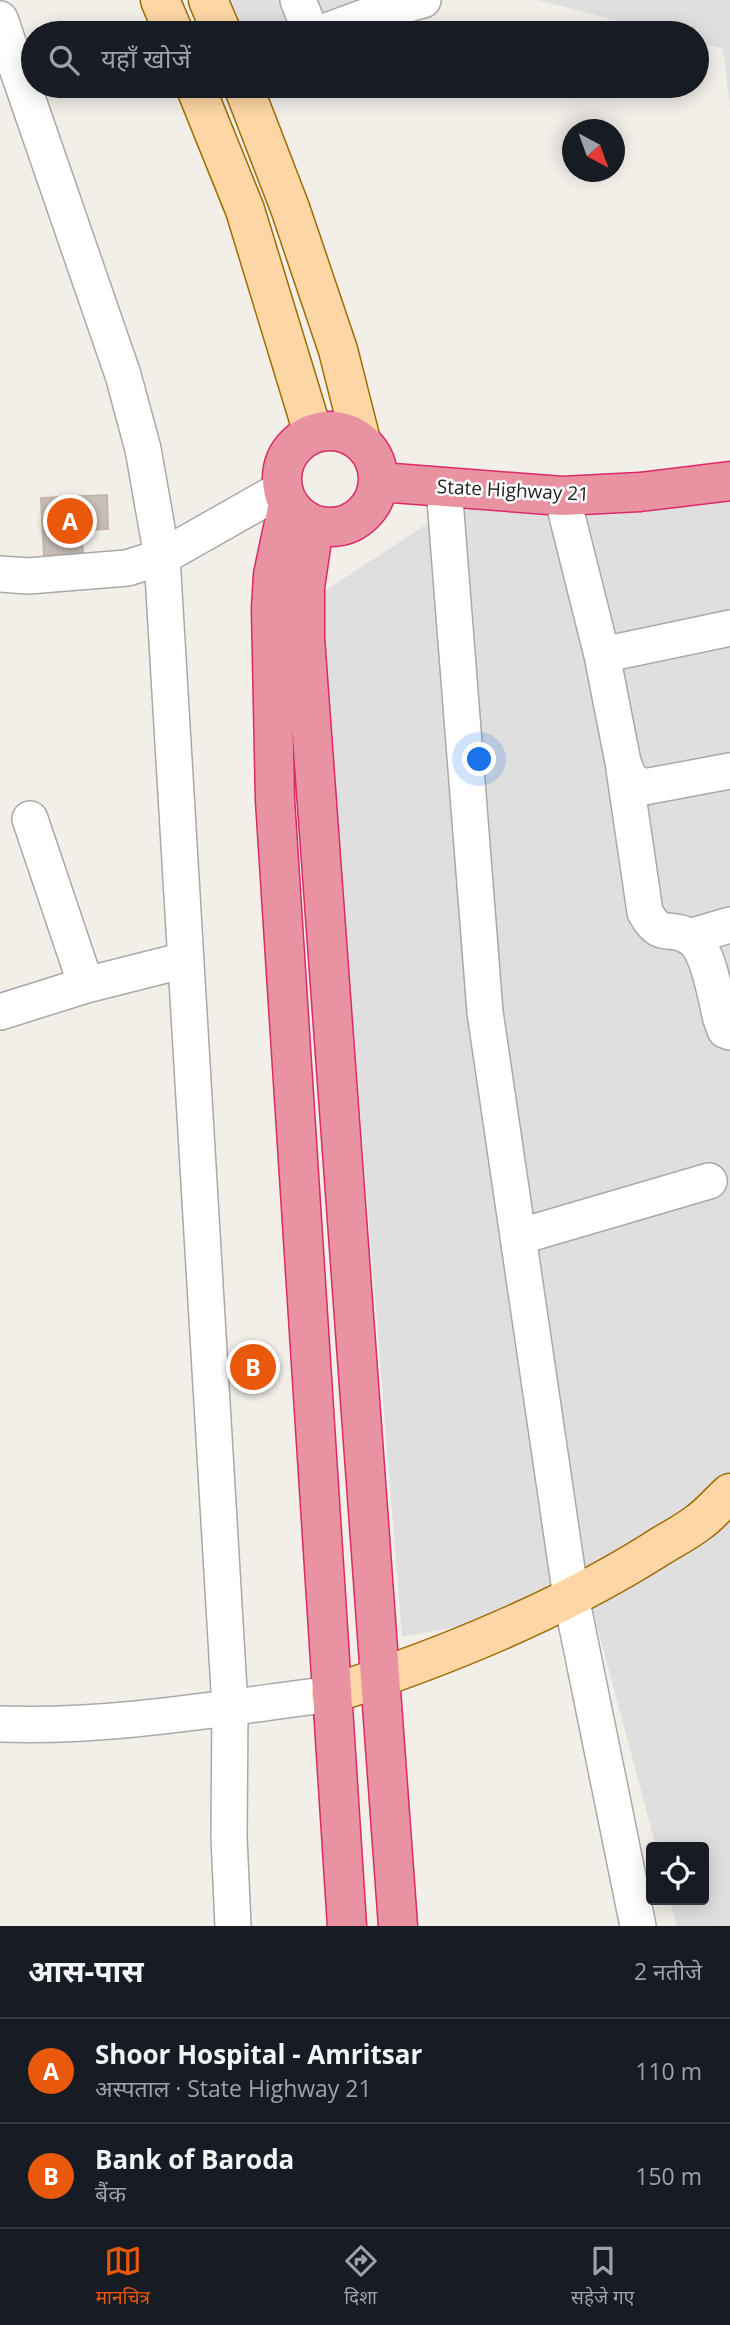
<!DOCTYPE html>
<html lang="hi">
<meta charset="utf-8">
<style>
body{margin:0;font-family:"Open Sans","Noto Sans Devanagari",sans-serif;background:#20242c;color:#f1f3f6}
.controls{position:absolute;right:21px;bottom:21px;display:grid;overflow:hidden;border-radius:7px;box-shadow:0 4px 18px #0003}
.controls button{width:63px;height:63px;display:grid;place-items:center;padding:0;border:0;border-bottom:2px solid #363941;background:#171b24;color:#f1f3f6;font:35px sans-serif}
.compass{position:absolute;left:562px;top:119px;width:63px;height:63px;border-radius:50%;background:#171b24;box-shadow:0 4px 18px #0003;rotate:139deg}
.you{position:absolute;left:480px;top:760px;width:24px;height:24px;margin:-18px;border:5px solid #fff;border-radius:50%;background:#1a73e8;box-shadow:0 0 0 10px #1a73e833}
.badge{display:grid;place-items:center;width:46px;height:46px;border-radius:50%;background:#ea580c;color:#fff;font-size:23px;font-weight:700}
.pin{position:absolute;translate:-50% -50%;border:4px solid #fff;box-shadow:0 2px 7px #0006}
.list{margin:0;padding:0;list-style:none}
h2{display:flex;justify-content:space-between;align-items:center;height:91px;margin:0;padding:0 28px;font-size:30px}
h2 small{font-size:23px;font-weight:400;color:#9ea1a6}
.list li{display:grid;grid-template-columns:46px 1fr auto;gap:21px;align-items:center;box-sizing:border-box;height:105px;padding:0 28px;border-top:2px solid #363941}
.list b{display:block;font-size:26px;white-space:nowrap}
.list p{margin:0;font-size:23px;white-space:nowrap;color:#9ea1a6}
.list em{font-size:23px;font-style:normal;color:#9ea1a6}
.icon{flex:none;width:38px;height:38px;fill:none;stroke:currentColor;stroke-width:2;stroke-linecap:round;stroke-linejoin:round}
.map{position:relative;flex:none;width:730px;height:1926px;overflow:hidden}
.search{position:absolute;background:#171b24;box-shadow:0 4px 18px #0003;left:21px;right:21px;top:21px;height:77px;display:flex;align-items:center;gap:18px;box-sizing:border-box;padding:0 24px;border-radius:38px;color:#9ea1a6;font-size:26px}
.sheet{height:301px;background:#171b24}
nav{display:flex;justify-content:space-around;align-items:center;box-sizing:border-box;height:98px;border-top:2px solid #363941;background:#171b24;font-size:19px;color:#9ea1a6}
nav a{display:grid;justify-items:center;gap:4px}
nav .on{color:#ea580c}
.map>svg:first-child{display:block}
.residential{fill:#e0dfdf}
.building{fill:#c7bfb8;stroke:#c4b6ab;stroke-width:2}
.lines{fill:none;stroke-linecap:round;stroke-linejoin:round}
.minor-casing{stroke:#a9a9a9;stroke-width:38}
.major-casing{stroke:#a06b00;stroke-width:41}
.highway-casing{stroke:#dc2a67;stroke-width:41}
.minor{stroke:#fff;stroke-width:35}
.major{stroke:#fcd6a4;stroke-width:38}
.highway{stroke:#e892a2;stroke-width:38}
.labels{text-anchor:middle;stroke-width:5;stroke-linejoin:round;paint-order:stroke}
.street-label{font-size:19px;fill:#222;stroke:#fff}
</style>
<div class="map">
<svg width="730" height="1926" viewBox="0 0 730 1926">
<rect width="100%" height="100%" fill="#f2efe9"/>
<path class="residential" d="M 221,0 L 435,0 L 280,33 L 235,33 Z
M 538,0 L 730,0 L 730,108 L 723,49 L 697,42 L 697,33 L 664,33 Z
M 730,469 L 730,1926 L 677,1926 L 670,1900 L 704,1900 L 704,1847 L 656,1847 L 591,1603 L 402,1637 L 319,595 L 454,506 Z"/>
<path class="building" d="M 107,495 L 108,529 L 81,530 L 83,553 L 44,555 L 41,498 Z"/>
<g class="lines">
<defs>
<path id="minor" d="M 298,0 L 311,33
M 0,19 L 123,375 L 143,449 L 162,557 L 230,1707 L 229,1837 L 233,1926
M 321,33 L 373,14 L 423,0
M 444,487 L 485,1012 L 571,1597 L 638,1926
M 562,496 L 602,655 L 623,762 L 630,780 L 644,787 L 730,771
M 0,574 L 28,576 L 127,568 L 162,557 L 282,489
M 602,655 L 730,628
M 623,762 L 645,912 C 661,942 669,924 690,937 C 710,950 715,997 721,1019 L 725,1030 L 730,1032
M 30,819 L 86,985
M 689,937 L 730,925
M 0,1012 L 86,985 L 185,960
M 518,1237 L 709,1181
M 0,1724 C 110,1728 222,1708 331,1694"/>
<path id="major" d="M 160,0 L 174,33
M 208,0 L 222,33
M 195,86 L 245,210 L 313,433
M 243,86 L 290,208 L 338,350 L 361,441
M 331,1694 C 442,1658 554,1613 653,1551 C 668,1541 685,1533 699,1522 C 710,1514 720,1502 730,1493"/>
<path id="highway" d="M282 479a48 48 0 1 1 96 0a48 48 0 1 1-96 0Z
M 380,482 L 562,496 L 640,492 L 730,481
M 288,504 L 273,575 L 271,609 L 275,800 L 347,1926
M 314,526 L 305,587 L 305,638 L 398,1926"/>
</defs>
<use href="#minor" class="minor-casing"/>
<use href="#major" class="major-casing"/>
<use href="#highway" class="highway-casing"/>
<use href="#minor" class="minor"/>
<use href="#major" class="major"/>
<use href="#highway" class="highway"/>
</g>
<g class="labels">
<g class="street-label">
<text transform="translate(513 490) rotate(3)" y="7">State Highway 21</text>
</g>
</g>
</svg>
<div class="controls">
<button><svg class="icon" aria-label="locate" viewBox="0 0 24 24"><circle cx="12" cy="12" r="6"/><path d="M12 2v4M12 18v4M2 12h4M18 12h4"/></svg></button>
</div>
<svg class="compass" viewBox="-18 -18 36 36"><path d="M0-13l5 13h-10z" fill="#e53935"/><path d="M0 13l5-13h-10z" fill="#9ea1a6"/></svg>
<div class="you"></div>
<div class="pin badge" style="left:70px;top:521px">A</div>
<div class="pin badge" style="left:253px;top:1367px">B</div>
<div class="search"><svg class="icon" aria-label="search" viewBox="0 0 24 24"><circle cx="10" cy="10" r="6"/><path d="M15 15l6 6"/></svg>यहाँ खोजें</div>
</div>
<section class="sheet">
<h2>आस-पास<small>2 नतीजे</small></h2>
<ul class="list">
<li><span class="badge">A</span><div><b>Shoor Hospital - Amritsar</b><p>अस्पताल · State Highway 21</p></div><em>110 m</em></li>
<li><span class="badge">B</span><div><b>Bank of Baroda</b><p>बैंक</p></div><em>150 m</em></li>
</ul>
</section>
<nav>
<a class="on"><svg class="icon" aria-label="map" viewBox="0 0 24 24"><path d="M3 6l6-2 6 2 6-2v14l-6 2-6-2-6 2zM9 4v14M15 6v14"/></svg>मानचित्र</a>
<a><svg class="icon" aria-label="directions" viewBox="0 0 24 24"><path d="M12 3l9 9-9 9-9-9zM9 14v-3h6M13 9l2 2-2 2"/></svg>दिशा</a>
<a><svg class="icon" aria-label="saved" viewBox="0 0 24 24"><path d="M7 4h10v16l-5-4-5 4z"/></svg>सहेजे गए</a>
</nav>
